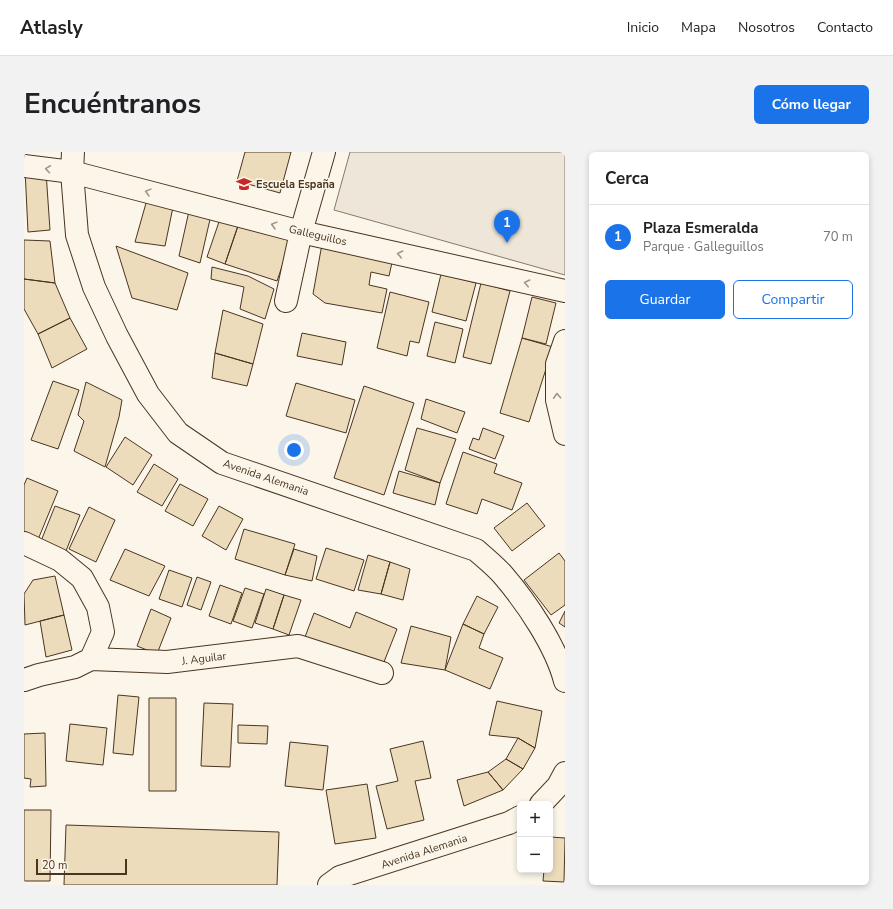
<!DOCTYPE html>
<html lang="es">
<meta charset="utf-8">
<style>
body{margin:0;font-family:"Nunito Sans",sans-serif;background:#f2f2f2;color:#202124}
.controls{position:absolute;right:12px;bottom:12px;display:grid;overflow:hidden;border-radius:6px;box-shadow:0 2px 6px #0003}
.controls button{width:36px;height:36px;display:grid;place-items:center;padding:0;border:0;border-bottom:1px solid #e0e0e0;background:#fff;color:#202124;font:20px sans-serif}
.scale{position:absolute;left:12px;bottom:10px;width:91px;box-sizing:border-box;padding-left:4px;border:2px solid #4a3520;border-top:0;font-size:11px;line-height:14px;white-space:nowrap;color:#4a3520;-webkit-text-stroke:3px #fbf6e9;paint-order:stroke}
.you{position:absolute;left:270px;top:298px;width:14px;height:14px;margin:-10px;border:3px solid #fff;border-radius:50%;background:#1a73e8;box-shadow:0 0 0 6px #1a73e833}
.badge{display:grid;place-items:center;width:26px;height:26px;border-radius:50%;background:#1a73e8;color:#fff;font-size:13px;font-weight:700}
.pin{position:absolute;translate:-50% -33px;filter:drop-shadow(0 1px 2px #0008)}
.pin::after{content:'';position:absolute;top:21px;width:14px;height:12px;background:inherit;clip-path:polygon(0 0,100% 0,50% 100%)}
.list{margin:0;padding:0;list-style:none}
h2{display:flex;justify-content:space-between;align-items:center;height:52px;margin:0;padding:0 16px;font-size:17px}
h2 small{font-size:13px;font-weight:400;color:#757577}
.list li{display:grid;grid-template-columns:26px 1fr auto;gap:12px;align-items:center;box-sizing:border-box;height:64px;padding:0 16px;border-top:1px solid #e0e0e0}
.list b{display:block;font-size:15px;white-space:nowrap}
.list p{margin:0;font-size:13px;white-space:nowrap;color:#757577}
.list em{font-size:13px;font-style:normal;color:#757577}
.actions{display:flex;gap:8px;padding:12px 16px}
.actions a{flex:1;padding:9px 0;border:1px solid #1a73e8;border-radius:6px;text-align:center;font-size:14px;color:#1a73e8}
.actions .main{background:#1a73e8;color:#fff}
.map{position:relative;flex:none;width:541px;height:733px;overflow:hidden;border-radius:6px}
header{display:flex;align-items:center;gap:24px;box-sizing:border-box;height:56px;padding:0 20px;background:#fff;border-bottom:1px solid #e0e0e0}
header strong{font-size:19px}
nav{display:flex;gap:22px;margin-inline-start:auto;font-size:14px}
.intro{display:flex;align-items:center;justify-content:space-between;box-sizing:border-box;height:96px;padding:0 24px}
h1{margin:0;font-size:28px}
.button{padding:10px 18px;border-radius:6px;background:#1a73e8;color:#fff;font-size:14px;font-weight:700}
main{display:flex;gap:24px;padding:0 24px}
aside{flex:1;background:#fff;border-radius:6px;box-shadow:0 2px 6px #0003}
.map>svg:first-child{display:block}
.green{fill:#ede6d9;stroke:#887966}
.building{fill:#ecdcbc;stroke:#4a3520}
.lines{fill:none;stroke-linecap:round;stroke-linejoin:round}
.street-casing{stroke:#4a3520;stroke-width:24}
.secondary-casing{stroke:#4a3520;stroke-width:24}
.street{stroke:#fbf6e9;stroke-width:22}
.secondary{stroke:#fbf6e9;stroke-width:22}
.oneway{stroke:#a29684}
.labels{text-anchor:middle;stroke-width:3;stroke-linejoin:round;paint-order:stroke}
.poi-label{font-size:11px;font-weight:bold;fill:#4a3520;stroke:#fbf6e9;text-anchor:start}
.street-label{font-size:11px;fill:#4a3520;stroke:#fbf6e9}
</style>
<header>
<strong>Atlasly</strong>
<nav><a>Inicio</a><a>Mapa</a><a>Nosotros</a><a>Contacto</a></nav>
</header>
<div class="intro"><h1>Encuéntranos</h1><a class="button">Cómo llegar</a></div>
<main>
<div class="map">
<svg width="541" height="733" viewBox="0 0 541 733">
<rect width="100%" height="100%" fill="#fbf6e9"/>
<path class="green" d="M 326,0 L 541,0 L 541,123 L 310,58 Z"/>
<path class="building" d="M 221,0 L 267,0 L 256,41 L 213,29 Z
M 1,17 L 22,20 L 26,78 L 4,80 Z
M 124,44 L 149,55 L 141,94 L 111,90 Z
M 165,59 L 187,63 L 176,111 L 155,104 Z
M 198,61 L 216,68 L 201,112 L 183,105 Z
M 216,68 L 268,85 L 253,129 L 201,112 Z
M 0,88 L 26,89 L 31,131 L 0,127 Z
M 298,92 L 369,106 L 365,124 L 347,120 L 345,133 L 363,137 L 358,161 L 301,151 L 289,142 Z
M 92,94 L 164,121 L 153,158 L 108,146 Z
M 188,115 L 224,124 L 250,137 L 241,167 L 216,157 L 220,135 L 187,127 Z
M 417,122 L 452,131 L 442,169 L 408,160 Z
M 0,127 L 31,131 L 46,166 L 14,182 L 0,157 Z
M 457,131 L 486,139 L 467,212 L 439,205 Z
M 366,140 L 405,150 L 395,191 L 386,189 L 383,204 L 353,196 Z
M 508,145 L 532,151 L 522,192 L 498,186 Z
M 199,158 L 239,172 L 229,212 L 191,201 Z
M 46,166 L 63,197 L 28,216 L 14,182 Z
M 411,170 L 439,177 L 431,211 L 403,204 Z
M 278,181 L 322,190 L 318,213 L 273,204 Z
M 498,186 L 529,195 L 505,270 L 476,261 Z
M 191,201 L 229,212 L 223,234 L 188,226 Z
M 29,229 L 55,238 L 34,297 L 7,288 Z
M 62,230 L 98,248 L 95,265 L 81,315 L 50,299 L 60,269 L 54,263 Z
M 272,231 L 331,248 L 322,281 L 262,264 Z
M 340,234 L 390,251 L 360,343 L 310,326 Z
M 402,247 L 441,260 L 433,281 L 397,267 Z
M 393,276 L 432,287 L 416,331 L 381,318 Z
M 459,276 L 480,284 L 471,307 L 445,297 L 449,286 L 455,288 Z
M 101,285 L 128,303 L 109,333 L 82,315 Z
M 439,300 L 473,312 L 470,321 L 498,331 L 488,358 L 458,347 L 453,362 L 422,352 Z
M 130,312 L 154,327 L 138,354 L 113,340 Z
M 375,319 L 416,331 L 411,353 L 369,341 Z
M 3,326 L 34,339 L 13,390 L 0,385 L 0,333 Z
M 156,332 L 184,347 L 169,374 L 141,359 Z
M 503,351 L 521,374 L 488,399 L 470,376 Z
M 31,354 L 56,363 L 42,399 L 17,389 Z
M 195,354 L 219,367 L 202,398 L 178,384 Z
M 65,355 L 91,368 L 72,410 L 45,397 Z
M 220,377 L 271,392 L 261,423 L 211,407 Z
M 302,396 L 340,408 L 330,439 L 292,427 Z
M 101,397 L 141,414 L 125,444 L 86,428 Z
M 270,397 L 293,404 L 288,429 L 261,423 Z
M 535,401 L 541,409 L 541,453 L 527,463 L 500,428 Z
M 344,403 L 366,410 L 357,442 L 334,438 Z
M 366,410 L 386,417 L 379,448 L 357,442 Z
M 145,418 L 168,426 L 158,455 L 135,447 Z
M 31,424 L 40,463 L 1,473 L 0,442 L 9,428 Z
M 173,425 L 187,430 L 177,458 L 163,453 Z
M 196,433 L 218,441 L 207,472 L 185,464 Z
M 221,436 L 240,442 L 228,476 L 209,469 Z
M 242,437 L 260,443 L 249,477 L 231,471 Z
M 260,443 L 277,448 L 265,483 L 249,477 Z
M 453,444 L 474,455 L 460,482 L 439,472 Z
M 127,457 L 147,466 L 133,502 L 113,494 Z
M 541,459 L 541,475 L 535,471 Z
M 332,460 L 373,477 L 358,515 L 281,485 L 290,461 L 326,476 Z
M 40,463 L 48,498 L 22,505 L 16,469 Z
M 439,472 L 460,482 L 455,496 L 479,506 L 466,537 L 421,518 Z
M 387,474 L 427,485 L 421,518 L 377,511 Z
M 94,543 L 115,545 L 109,603 L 89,601 Z
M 125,546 L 152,546 L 152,639 L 125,639 Z
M 473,549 L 518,559 L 511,596 L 494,586 L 465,583 Z
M 180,551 L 209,552 L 206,615 L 177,614 Z
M 46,572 L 83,576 L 79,613 L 42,609 Z
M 214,573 L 244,574 L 243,592 L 214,591 Z
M 21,581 L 22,634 L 6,635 L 7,627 L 0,626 L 0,582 Z
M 494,586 L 511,596 L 499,617 L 482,607 Z
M 399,589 L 407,626 L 391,629 L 400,668 L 363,677 L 352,634 L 374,629 L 366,597 Z
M 266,590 L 304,594 L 299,638 L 261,634 Z
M 482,607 L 499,617 L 479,638 L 464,620 Z
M 464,620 L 479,638 L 440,654 L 433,628 Z
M 343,632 L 352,686 L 311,692 L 302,638 Z
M 0,658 L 27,658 L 26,729 L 0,729 Z
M 42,673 L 255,680 L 253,733 L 40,733 Z
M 526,685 L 541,686 L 540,730 L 519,729 L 520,718 L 526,718 Z"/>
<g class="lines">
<defs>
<path id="street" d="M 48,20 L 277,80 L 541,139
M 262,149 L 277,80 L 300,0
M 541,189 L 533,212 L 533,248 L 541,282
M 0,391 L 36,408 L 58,426 L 74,455 L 79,480 L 67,507
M 0,528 L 15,523 L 51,515 L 67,507 L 143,510 L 274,494 L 358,521"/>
<path id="secondary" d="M 49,0 L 48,20 L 53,83 L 70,135 L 93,184 L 124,242 L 154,281 L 198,311 L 452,398 C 461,406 471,414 479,423 C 503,451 532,494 541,529
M 0,14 L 48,20
M 517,652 L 534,634 L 541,621
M 305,733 L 316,725 L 485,671 L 496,665"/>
</defs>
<use href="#street" class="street-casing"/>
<use href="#secondary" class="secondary-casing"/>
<use href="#street" class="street"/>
<use href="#secondary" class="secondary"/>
</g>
<defs><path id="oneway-chevron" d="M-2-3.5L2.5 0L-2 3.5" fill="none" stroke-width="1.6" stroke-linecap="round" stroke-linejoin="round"/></defs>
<g class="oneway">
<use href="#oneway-chevron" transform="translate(24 17) rotate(-172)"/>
<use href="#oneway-chevron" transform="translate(124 40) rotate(-165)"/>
<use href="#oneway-chevron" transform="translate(250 73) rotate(-165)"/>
<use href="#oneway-chevron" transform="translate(376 102) rotate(-167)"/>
<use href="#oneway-chevron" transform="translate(503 131) rotate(-167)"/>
<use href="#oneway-chevron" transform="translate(533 244) rotate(-93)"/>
</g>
<defs>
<symbol id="school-bare" viewBox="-9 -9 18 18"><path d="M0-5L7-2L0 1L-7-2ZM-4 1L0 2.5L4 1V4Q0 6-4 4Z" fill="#c62828" stroke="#fbf6e9" stroke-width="2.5" paint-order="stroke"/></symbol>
</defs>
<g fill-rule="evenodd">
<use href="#school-bare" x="209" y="21" width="22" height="22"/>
</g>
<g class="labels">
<g class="poi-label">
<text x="232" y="36">Escuela España</text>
</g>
<g class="street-label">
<text transform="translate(294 83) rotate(13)" y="4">Galleguillos</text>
<text transform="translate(242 325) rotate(19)" y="4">Avenida Alemania</text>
<text transform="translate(180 506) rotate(-7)" y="4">J. Aguilar</text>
<text transform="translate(400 699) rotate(-18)" y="4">Avenida Alemania</text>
</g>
</g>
</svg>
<div class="controls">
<button>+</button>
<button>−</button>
</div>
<div class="scale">20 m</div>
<div class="you"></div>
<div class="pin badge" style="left:483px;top:91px">1</div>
</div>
<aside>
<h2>Cerca<small></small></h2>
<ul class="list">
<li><span class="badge">1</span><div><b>Plaza Esmeralda</b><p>Parque · Galleguillos</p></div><em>70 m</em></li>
</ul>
<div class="actions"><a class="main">Guardar</a><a>Compartir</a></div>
</aside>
</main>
